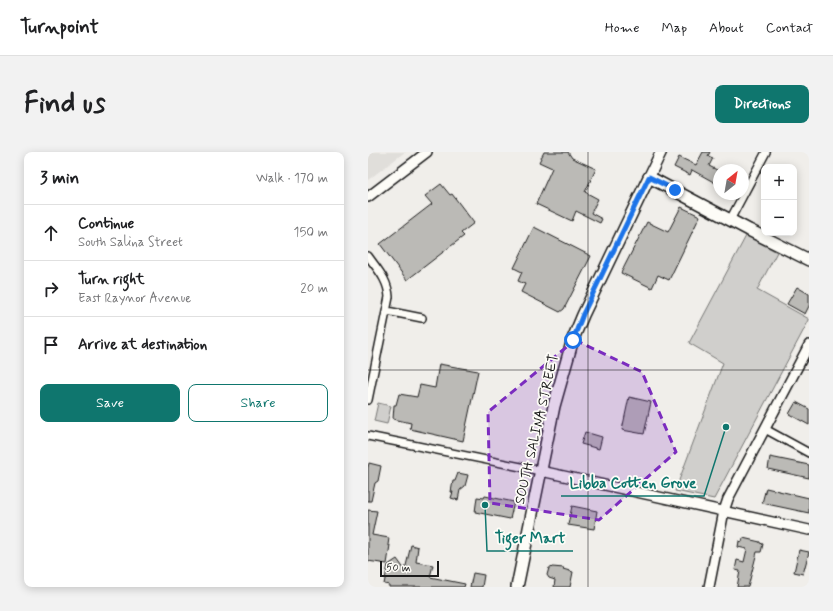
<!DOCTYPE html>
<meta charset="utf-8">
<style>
body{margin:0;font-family:Mynerve,sans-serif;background:#f2f2f2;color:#202124}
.controls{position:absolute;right:12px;top:12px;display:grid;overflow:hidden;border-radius:8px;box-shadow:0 2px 10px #0003}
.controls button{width:36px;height:36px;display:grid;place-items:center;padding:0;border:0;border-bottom:1px solid #e0e0e0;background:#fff;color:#202124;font:20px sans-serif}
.compass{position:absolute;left:345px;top:12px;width:36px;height:36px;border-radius:50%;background:#fff;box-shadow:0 2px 10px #0003;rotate:31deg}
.scale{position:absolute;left:12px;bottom:10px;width:59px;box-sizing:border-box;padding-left:4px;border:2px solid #1c1c1c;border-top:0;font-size:11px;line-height:14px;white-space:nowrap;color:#1c1c1c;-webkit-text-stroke:3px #fdfcf7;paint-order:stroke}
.stop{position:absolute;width:12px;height:12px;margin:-9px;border:3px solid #1a73e8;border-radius:50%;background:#fff}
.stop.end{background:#1a73e8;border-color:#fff;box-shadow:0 1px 4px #0008}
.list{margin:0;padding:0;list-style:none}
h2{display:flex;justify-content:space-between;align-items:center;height:52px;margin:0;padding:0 16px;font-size:17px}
h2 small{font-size:13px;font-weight:400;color:#757577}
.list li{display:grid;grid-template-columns:26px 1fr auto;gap:12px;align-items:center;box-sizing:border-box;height:56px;padding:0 16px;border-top:1px solid #e0e0e0}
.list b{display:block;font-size:15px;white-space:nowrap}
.list p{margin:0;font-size:13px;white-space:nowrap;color:#757577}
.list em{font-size:13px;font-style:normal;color:#757577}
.actions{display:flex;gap:8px;padding:12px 16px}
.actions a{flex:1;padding:9px 0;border:1px solid #0f766e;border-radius:8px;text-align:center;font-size:14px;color:#0f766e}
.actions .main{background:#0f766e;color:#fff}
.icon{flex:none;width:22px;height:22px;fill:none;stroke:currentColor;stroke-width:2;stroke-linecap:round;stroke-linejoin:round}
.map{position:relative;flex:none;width:441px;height:435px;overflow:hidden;border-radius:8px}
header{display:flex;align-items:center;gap:24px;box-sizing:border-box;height:56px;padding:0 20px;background:#fff;border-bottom:1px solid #e0e0e0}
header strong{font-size:19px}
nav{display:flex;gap:22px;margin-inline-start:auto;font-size:14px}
.intro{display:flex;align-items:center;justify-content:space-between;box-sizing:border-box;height:96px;padding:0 24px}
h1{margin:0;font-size:28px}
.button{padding:10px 18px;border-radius:8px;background:#0f766e;color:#fff;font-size:14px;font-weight:700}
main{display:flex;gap:24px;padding:0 24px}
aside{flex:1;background:#fff;border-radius:8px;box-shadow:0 2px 10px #0003}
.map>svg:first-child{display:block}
.built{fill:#e0deda}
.green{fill:#d0cfcc;stroke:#767674}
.building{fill:#bbbab6;stroke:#1c1c1c}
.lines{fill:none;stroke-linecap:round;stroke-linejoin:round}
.minor-casing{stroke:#1c1c1c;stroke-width:10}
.tertiary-casing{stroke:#1c1c1c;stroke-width:12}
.secondary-casing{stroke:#1c1c1c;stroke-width:13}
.primary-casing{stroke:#1c1c1c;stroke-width:14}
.minor{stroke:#fdfcf7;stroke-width:7}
.tertiary{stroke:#fdfcf7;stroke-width:9}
.secondary{stroke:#fdfcf7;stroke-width:10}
.primary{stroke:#fdfcf7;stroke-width:11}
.route{stroke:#1a73e8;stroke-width:5}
.marked{fill:#7b2cbf;fill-opacity:0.2;stroke:#7b2cbf;stroke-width:3;stroke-dasharray:8 5;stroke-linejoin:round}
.grid{fill:none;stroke:#1c1c1c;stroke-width:1;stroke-opacity:0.55}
.labels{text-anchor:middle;stroke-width:3.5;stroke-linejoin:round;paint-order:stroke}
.street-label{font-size:14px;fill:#1c1c1c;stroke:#fdfcf7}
.leader{fill:none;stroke:#0f766e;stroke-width:1.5}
.callout-dot{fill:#0f766e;stroke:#fdfcf7;stroke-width:1.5}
.callout-label{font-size:15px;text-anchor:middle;font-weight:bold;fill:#0f766e;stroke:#fdfcf7;stroke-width:3.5;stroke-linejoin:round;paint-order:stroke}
</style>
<header>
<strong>Turnpoint</strong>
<nav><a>Home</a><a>Map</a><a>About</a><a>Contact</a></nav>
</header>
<div class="intro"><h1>Find us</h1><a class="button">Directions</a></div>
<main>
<aside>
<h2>3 min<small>Walk · 170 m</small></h2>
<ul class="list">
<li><svg class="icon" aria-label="ahead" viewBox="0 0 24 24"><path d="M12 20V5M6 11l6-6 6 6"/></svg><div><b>Continue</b><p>South Salina Street</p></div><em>150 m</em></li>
<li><svg class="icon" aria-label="right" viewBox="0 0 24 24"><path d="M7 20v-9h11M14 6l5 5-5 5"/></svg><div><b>Turn right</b><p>East Raynor Avenue</p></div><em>20 m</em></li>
<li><svg class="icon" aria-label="arrive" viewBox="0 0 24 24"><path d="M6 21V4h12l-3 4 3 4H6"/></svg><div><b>Arrive at destination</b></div></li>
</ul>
<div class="actions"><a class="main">Save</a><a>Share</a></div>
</aside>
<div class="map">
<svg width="441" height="435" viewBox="0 0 441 435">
<rect width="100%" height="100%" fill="#f0eeea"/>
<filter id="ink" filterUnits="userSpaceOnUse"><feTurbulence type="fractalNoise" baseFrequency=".025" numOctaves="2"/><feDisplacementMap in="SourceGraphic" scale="8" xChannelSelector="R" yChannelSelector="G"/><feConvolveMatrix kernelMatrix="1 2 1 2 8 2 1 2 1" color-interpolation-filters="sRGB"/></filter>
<g filter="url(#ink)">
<path class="built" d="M 0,0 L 37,0 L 0,28 Z"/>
<path class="green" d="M 378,84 L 409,100 L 389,138 L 441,167 L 441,168 L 346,347 L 307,339 L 355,211 L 321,191 Z
M 10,251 L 23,254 L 19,272 L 6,269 Z"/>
<path class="building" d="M 176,0 L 200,0 L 204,6 L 228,17 L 217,40 L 230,47 L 223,61 L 234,67 L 232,71 L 208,59 L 204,69 L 168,52 L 184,16 L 171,10 Z
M 335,0 L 342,0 L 340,4 L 345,6 L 341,14 L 351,19 L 351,33 L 324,18 L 322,23 L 306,15 L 311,5 L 328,13 Z
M 73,32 L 82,43 L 84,42 L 106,71 L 93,81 L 96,84 L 39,128 L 12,92 L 64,52 L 57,44 Z
M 313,55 L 332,64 L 301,128 L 290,123 L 284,136 L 253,121 L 279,70 L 300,80 Z
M 166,75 L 223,104 L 196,157 L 192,160 L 153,140 L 157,132 L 150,129 L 154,120 L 146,116 Z
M 429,135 L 441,142 L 441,154 L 437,162 L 419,152 Z
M 71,212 L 110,219 L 95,289 L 42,277 L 43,271 L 25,267 L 26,253 L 28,253 L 31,242 L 49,245 L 52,233 L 67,236 Z
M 261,245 L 283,250 L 276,282 L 254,278 Z
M 428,250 L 441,257 L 441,273 L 421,262 Z
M 217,280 L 234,285 L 231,297 L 213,292 Z
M 402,305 L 441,313 L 441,326 L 400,317 Z
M 1,311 L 13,314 L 10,329 L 7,331 L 3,349 L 0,349 L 0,316 Z
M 90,321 L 100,323 L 97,334 L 92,338 L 90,348 L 83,346 L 85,340 L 83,340 L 85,329 L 87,329 Z
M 398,336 L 441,346 L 441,361 L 394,351 Z
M 117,344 L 146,350 L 142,367 L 107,360 L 109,345 L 116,346 Z
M 204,354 L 229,359 L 226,377 L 200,373 Z
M 0,358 L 9,359 L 4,383 L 21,386 L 20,393 L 22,393 L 19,412 L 0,409 Z
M 375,386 L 392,390 L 392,391 L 395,392 L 393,400 L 389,400 L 380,435 L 369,435 L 372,419 L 367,418 L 369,408 L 376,410 L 379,397 L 370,395 L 371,389 L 374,390 Z
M 43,393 L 50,395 L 48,410 L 65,413 L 62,425 L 97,432 L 96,435 L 21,435 L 21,433 L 16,432 L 20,413 L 29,407 L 37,418 Z
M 431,398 L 441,400 L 435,422 L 426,420 Z
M 184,415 L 196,416 L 195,417 L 205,420 L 202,435 L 186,435 L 187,428 L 181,426 L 179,423 L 181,416 L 183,416 Z
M 105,421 L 116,423 L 114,435 L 102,435 Z"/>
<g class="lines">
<defs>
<path id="minor" d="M 362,68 L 398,0
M 0,104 C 10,118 20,128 21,145 L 0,248
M 19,159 L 54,166
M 397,277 L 441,301
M 0,284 L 173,319"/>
<path id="tertiary" d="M 0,45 L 59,0
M 173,319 L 441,378
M 341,435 L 356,359 L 360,347 L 441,193"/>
<path id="secondary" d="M 281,25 L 293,0"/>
<path id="primary" d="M 149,435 L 186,254 L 205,187 L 215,163 L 281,25 L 381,78 L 441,108"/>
</defs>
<use href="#minor" class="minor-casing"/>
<use href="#tertiary" class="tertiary-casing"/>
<use href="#secondary" class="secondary-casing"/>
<use href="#primary" class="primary-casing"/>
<use href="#minor" class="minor"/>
<use href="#tertiary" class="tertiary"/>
<use href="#secondary" class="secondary"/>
<use href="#primary" class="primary"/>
</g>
</g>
<g class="lines" filter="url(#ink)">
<path class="route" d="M 205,188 L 215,162 L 281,25 L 307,38"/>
</g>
<path class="marked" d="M 207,188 L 274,220 L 308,300 L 231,368 L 122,351 L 120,260 Z"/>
<path class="grid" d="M 220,0 L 220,435M 0,218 L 441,218"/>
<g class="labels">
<g class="street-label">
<text transform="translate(168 277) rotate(-77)" y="5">SOUTH SALINA STREET</text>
</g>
</g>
<path class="leader" d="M358 275L336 344H193M117 353L119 399H205"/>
<g class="callout-dot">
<circle cx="358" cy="275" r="4"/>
<circle cx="117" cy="353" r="4"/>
</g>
<g class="callout-label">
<text x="265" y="336">Libba Cotten Grove</text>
<text x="162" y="391">Tiger Mart</text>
</g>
</svg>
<div class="controls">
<button>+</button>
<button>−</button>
</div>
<svg class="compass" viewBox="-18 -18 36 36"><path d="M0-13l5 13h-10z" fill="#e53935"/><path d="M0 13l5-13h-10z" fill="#757577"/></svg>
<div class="scale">50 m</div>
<div class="stop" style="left:205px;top:188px"></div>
<div class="stop end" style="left:307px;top:38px"></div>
</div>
</main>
